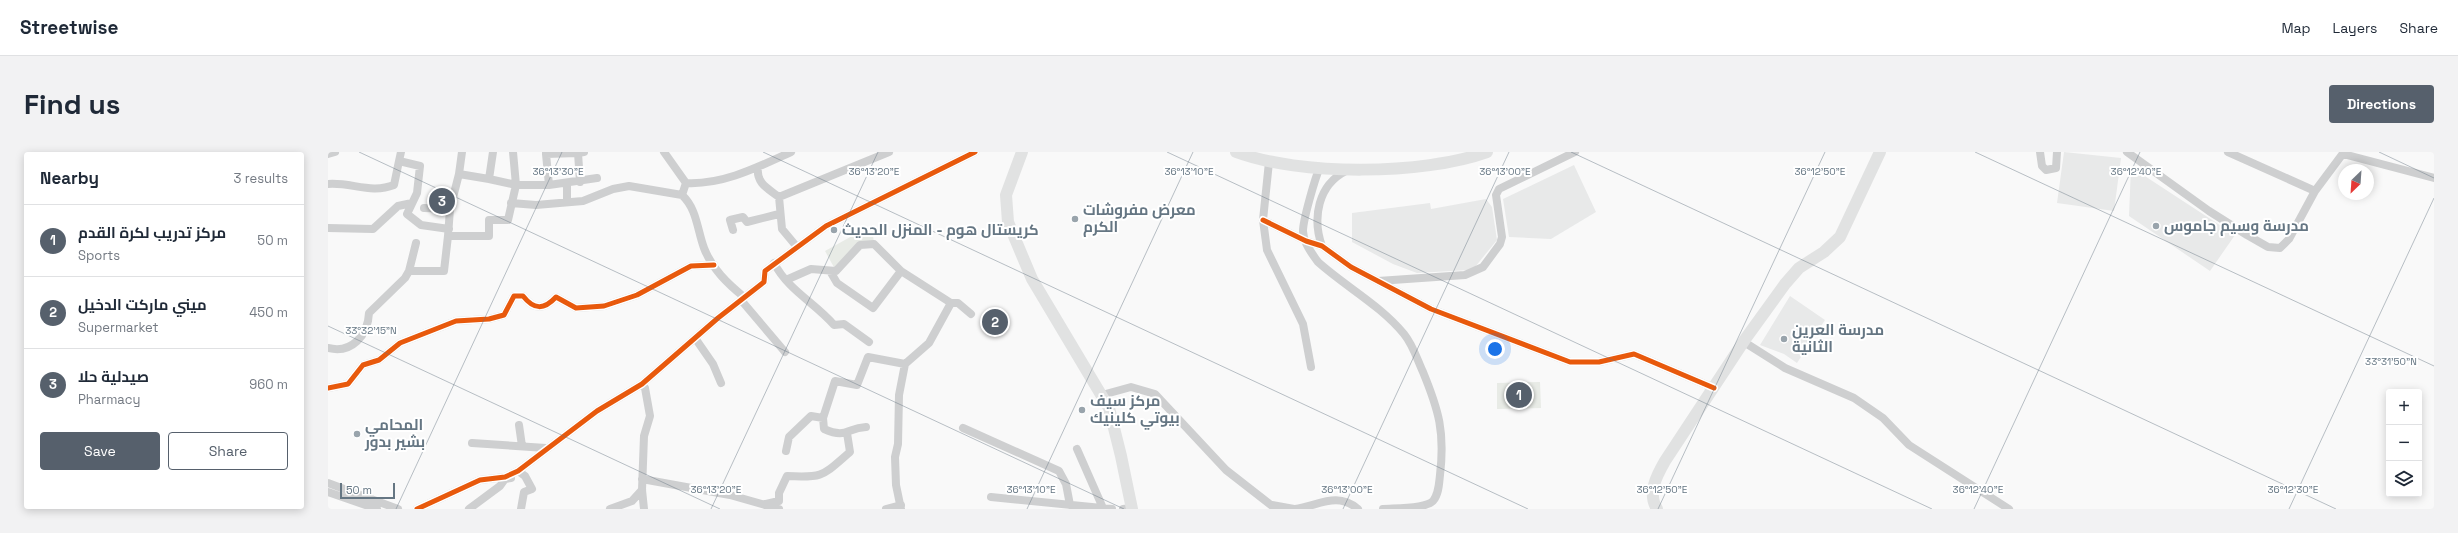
<!DOCTYPE html>
<meta charset="utf-8">
<style>
body{margin:0;font-family:"Space Grotesk",Cairo,sans-serif;background:#f2f2f3;color:#1f2937}
.controls{position:absolute;right:12px;bottom:12px;display:grid;overflow:hidden;border-radius:4px;box-shadow:0 2px 10px #0003}
.controls button{width:36px;height:36px;display:grid;place-items:center;padding:0;border:0;border-bottom:1px solid #e0e1e3;background:#fff;color:#1f2937;font:20px sans-serif}
.compass{position:absolute;left:2010px;top:12px;width:36px;height:36px;border-radius:50%;background:#fff;box-shadow:0 2px 10px #0003;rotate:205deg}
.scale{position:absolute;left:12px;bottom:10px;width:55px;box-sizing:border-box;padding-left:4px;border:2px solid #657683;border-top:0;font-size:11px;line-height:14px;white-space:nowrap;color:#657683;-webkit-text-stroke:3px #fff;paint-order:stroke}
.you{position:absolute;left:1167px;top:197px;width:14px;height:14px;margin:-10px;border:3px solid #fff;border-radius:50%;background:#1a73e8;box-shadow:0 0 0 6px #1a73e833}
.badge{display:grid;place-items:center;width:26px;height:26px;border-radius:50%;background:#56606c;color:#fff;font-size:13px;font-weight:700}
.pin{position:absolute;translate:-50% -50%;border:2px solid #fff;box-shadow:0 1px 4px #0006}
.list{margin:0;padding:0;list-style:none}
h2{display:flex;justify-content:space-between;align-items:center;height:52px;margin:0;padding:0 16px;font-size:17px}
h2 small{font-size:13px;font-weight:400;color:#747a83}
.list li{display:grid;grid-template-columns:26px 1fr auto;gap:12px;align-items:center;box-sizing:border-box;height:72px;padding:0 16px;border-top:1px solid #e0e1e3}
.list b{display:block;font-size:15px;white-space:nowrap}
.list p{margin:0;font-size:13px;white-space:nowrap;color:#747a83}
.list em{font-size:13px;font-style:normal;color:#747a83}
.actions{display:flex;gap:8px;padding:12px 16px}
.actions a{flex:1;padding:9px 0;border:1px solid #56606c;border-radius:4px;text-align:center;font-size:14px;color:#56606c}
.actions .main{background:#56606c;color:#fff}
.icon{flex:none;width:22px;height:22px;fill:none;stroke:currentColor;stroke-width:2;stroke-linecap:round;stroke-linejoin:round}
.map{position:relative;flex:none;width:2106px;height:357px;overflow:hidden;border-radius:4px}
header{display:flex;align-items:center;gap:24px;box-sizing:border-box;height:56px;padding:0 20px;background:#fff;border-bottom:1px solid #e0e1e3}
header strong{font-size:19px}
nav{display:flex;gap:22px;margin-inline-start:auto;font-size:14px}
.intro{display:flex;align-items:center;justify-content:space-between;box-sizing:border-box;height:96px;padding:0 24px}
h1{margin:0;font-size:28px}
.button{padding:10px 18px;border-radius:4px;background:#56606c;color:#fff;font-size:14px;font-weight:700}
main{display:flex;gap:24px;padding:0 24px}
aside{flex:1;background:#fff;border-radius:4px;box-shadow:0 2px 10px #0003}
.map>svg:first-child{display:block}
.built{fill:#e8e9e9}
.green{fill:#e8ebe6}
.lines{fill:none;stroke-linecap:round;stroke-linejoin:round}
.street{stroke:#cecfd0;stroke-width:8}
.primary{stroke:#e1e2e2;stroke-width:12}
.cycleway-casing{stroke:#fff;stroke-width:8}
.cycleway{stroke:#e8590c;stroke-width:5}
.ticks{fill:none;stroke:#657683;stroke-width:1;stroke-opacity:0.45}
.poi-dot{fill:#99a4ac;stroke:#fff;stroke-width:1.5}
.labels{text-anchor:middle;stroke-width:4;stroke-linejoin:round;paint-order:stroke}
.poi-label{font-size:15px;font-weight:bold;fill:#657683;stroke:#fff;text-anchor:start}
.ticks-label{font-size:10px;text-anchor:middle;fill:#657683;stroke:#fff;stroke-width:4;stroke-linejoin:round;paint-order:stroke}
</style>
<header>
<strong>Streetwise</strong>
<nav><a>Map</a><a>Layers</a><a>Share</a></nav>
</header>
<div class="intro"><h1>Find us</h1><a class="button">Directions</a></div>
<main>
<aside>
<h2>Nearby<small>3 results</small></h2>
<ul class="list">
<li><span class="badge">1</span><div><b>مركز تدريب لكرة القدم</b><p>Sports</p></div><em>50 m</em></li>
<li><span class="badge">2</span><div><b>ميني ماركت الدخيل</b><p>Supermarket</p></div><em>450 m</em></li>
<li><span class="badge">3</span><div><b>صيدلية حلا</b><p>Pharmacy</p></div><em>960 m</em></li>
</ul>
<div class="actions"><a class="main">Save</a><a>Share</a></div>
</aside>
<div class="map">
<svg width="2106" height="357" viewBox="0 0 2106 357">
<rect width="100%" height="100%" fill="#f9f9f9"/>
<path class="built" d="M 1736,0 L 1793,6 L 1786,59 L 1729,51 Z
M 1246,13 L 1268,60 L 1223,87 L 1181,85 L 1175,47 Z
M 1803,15 L 1907,83 L 1882,119 L 1801,64 Z
M 1158,47 L 1164,55 L 1169,88 L 1147,115 L 1140,118 L 1089,121 L 1065,112 L 1024,90 L 1024,61 L 1102,51 L 1103,57 Z
M 1462,144 L 1497,168 L 1469,211 L 1456,202 L 1432,193 Z"/>
<path class="green" d="M 544,73 L 546,92 L 537,92 L 508,119 L 497,99 Z
M 1212,230 L 1213,256 L 1169,257 L 1169,231 Z"/>
<g class="lines">
<path class="street" d="M 73,0 L 71,9 L 92,14 L 89,41 L 79,62 L 93,73 L 121,77
M 134,0 L 131,22 L 161,27
M 185,0 L 188,33 L 221,33
M 218,0 L 218,2 L 250,1
M 336,0 L 358,31 C 395,33 430,15 463,0
M 1712,0 L 1714,14 L 1718,18 L 1728,16 L 1729,0
M 1799,0 L 1881,59 L 1919,83 L 1940,95 L 1952,96 L 1961,87 L 1987,39 L 2016,0
M 1900,0 L 1987,39
M 0,2 L 7,0
M 218,2 L 221,33 L 269,26
M 2015,2 L 2106,26
M 941,10 L 935,68 L 939,98 L 975,172 L 983,215
M 430,15 C 428,31 439,36 451,45 L 454,77 L 469,95
M 992,15 C 987,26 975,68 975,79 C 975,90 984,102 990,110 C 1018,135 1052,153 1076,182 C 1085,193 1089,207 1095,220 C 1111,259 1117,280 1112,323 C 1111,331 1111,342 1105,349 C 1097,357 1067,356 1055,357
M 252,30 L 250,1 L 256,0
M 239,31 L 239,50
M 358,31 L 354,43 C 369,57 369,77 376,96 C 384,117 400,132 416,145
M 0,32 C 23,30 43,42 66,33 L 71,9
M 451,45 L 561,0
M 183,51 L 208,53 L 255,49 L 285,37 L 301,34 L 354,43
M 96,56 L 122,57 L 120,84 L 161,84 L 161,68 L 180,68 L 188,33 L 161,27 L 165,0
M 122,57 L 131,22
M 935,68 L 978,89 L 994,94 L 1023,115 L 1103,157 L 1242,210 L 1271,210 L 1306,202 L 1386,236
M 0,76 L 45,77 L 70,54 L 84,51
M 405,78 L 402,68 L 415,65 L 419,70 L 451,62
M 88,91 L 81,119 L 116,119 L 120,84
M 994,94 C 984,66 990,33 1018,19
M 446,111 C 460,138 487,151 506,173 L 516,172 L 541,190
M 502,119 L 509,131 L 545,156 L 573,119
M 458,128 L 483,117 L 508,119 L 532,93 L 546,92 L 573,119 L 623,151 L 630,151 L 643,162
M 1050,129 L 1137,123 L 1155,115 L 1172,92 L 1174,85 L 1168,43 L 1171,37 L 1247,0
M 413,148 L 457,200
M 367,186 L 385,212 L 393,231
M 1416,190 L 1457,216 L 1526,246 L 1555,266 L 1581,293 L 1681,357
M 0,196 C 24,202 40,183 41,161 L 77,126 L 81,119
M 314,232 L 317,236 L 322,264 L 316,284 L 314,338 L 316,357
M 0,236 L 20,232 L 35,213 L 51,208 L 72,191 L 128,169 L 161,167 L 176,163 L 186,144 L 195,144 C 206,158 216,158 228,145 L 248,156 L 276,154 L 309,143 L 363,114 L 386,113
M 774,243 L 803,235 L 827,242 L 898,318 L 948,357
M 495,266 L 496,277 C 519,287 518,276 538,275
M 191,273 L 194,294
M 635,276 L 731,319 L 738,332 L 742,353
M 144,291 L 218,296
M 749,297 L 775,356
M 458,299 L 461,285 L 483,264 L 495,266 L 507,229 L 529,233 L 540,205 L 577,212
M 190,319 L 197,324 L 204,337 L 196,340 L 193,357
M 314,327 L 402,343 L 451,357
M 0,331 L 70,357
M 0,340 L 49,357
M 663,345 L 784,357
M 438,352 L 451,349 L 451,341 L 459,324 C 496,326 494,324 522,300 L 519,281
M 944,353 L 966,357
M 89,357 L 152,328 L 177,325 L 190,319 L 269,259 L 314,232 L 390,166 L 436,130 L 437,119 L 498,74 L 647,0
M 141,357 L 172,334 L 177,327 L 183,326
M 282,357 L 304,349 L 314,338
M 558,357 L 573,353
M 573,357 L 568,333 L 567,305 L 570,292 L 571,243 L 577,212 L 601,191 L 623,151
M 795,357 L 803,356
M 967,357 C 990,354 1009,339 1030,357"/>
<path class="primary" d="M 694,0 L 678,43 L 680,70 L 704,127 L 781,256 L 793,304 L 804,357
M 908,0 C 972,24 1095,23 1159,0
M 1329,357 C 1319,341 1329,323 1337,309 L 1418,186 L 1457,132 L 1471,116 L 1496,100 L 1512,85 L 1552,0"/>
<defs>
<path id="cycleway" d="M 935,68 L 978,89 L 994,94 L 1023,115 L 1103,157 L 1242,210 L 1271,210 L 1306,202 L 1386,236
M 0,236 L 20,232 L 35,213 L 51,208 L 72,191 L 128,169 L 161,167 L 176,163 L 186,144 L 195,144 C 206,158 216,158 228,145 L 248,156 L 276,154 L 309,143 L 363,114 L 386,113
M 89,357 L 152,328 L 177,325 L 190,319 L 269,259 L 314,232 L 390,166 L 436,130 L 437,119 L 498,74 L 647,0"/>
</defs>
<use href="#cycleway" class="cycleway-casing"/>
<use href="#cycleway" class="cycleway"/>
</g>
<path class="ticks" d="M 31,0 L 796,357M 435,0 L 1200,357M 839,0 L 1604,357M 1243,0 L 2008,357M 1647,0 L 2106,214M 2051,0 L 2106,26M 0,174 L 392,357M 68,357 L 234,0M 383,357 L 550,0M 699,357 L 865,0M 1015,357 L 1181,0M 1330,357 L 1497,0M 1646,357 L 1812,0M 1961,357 L 2106,46"/>
<g class="poi-dot">
<circle cx="747" cy="67" r="4"/>
<circle cx="1828" cy="74" r="4"/>
<circle cx="506" cy="78" r="4"/>
<circle cx="1456" cy="187" r="4"/>
<circle cx="754" cy="258" r="4"/>
<circle cx="29" cy="282" r="4"/>
</g>
<g class="labels">
<g class="poi-label">
<text x="755" y="63">معرض مفروشات<tspan x="755" dy="17">الكرم</tspan></text>
<text x="1836" y="79">مدرسة وسيم جاموس</text>
<text x="514" y="83">كريستال هوم - المنزل الحديث</text>
<text x="1464" y="183">مدرسة العرين<tspan x="1464" dy="17">الثانية</tspan></text>
<text x="762" y="254">مركز سيف<tspan x="762" dy="17">بيوتي كلينيك</tspan></text>
<text x="37" y="278">المحامي<tspan x="37" dy="17">بشير بدور</tspan></text>
</g>
</g>
<g class="ticks-label">
<text x="230" y="23">36°13'30"E</text>
<text x="546" y="23">36°13'20"E</text>
<text x="861" y="23">36°13'10"E</text>
<text x="1177" y="23">36°13'00"E</text>
<text x="1492" y="23">36°12'50"E</text>
<text x="1808" y="23">36°12'40"E</text>
<text x="43" y="182">33°32'15"N</text>
<text x="2063" y="213">33°31'50"N</text>
<text x="388" y="341">36°13'20"E</text>
<text x="703" y="341">36°13'10"E</text>
<text x="1019" y="341">36°13'00"E</text>
<text x="1334" y="341">36°12'50"E</text>
<text x="1650" y="341">36°12'40"E</text>
<text x="1965" y="341">36°12'30"E</text>
</g>
</svg>
<div class="controls">
<button>+</button>
<button>−</button>
<button><svg class="icon" aria-label="layers" viewBox="0 0 24 24"><path d="M12 4l9 5-9 5-9-5zM3 14l9 5 9-5"/></svg></button>
</div>
<svg class="compass" viewBox="-18 -18 36 36"><path d="M0-13l5 13h-10z" fill="#e53935"/><path d="M0 13l5-13h-10z" fill="#747a83"/></svg>
<div class="scale">50 m</div>
<div class="you"></div>
<div class="pin badge" style="left:1191px;top:243px">1</div>
<div class="pin badge" style="left:667px;top:170px">2</div>
<div class="pin badge" style="left:114px;top:49px">3</div>
</div>
</main>
